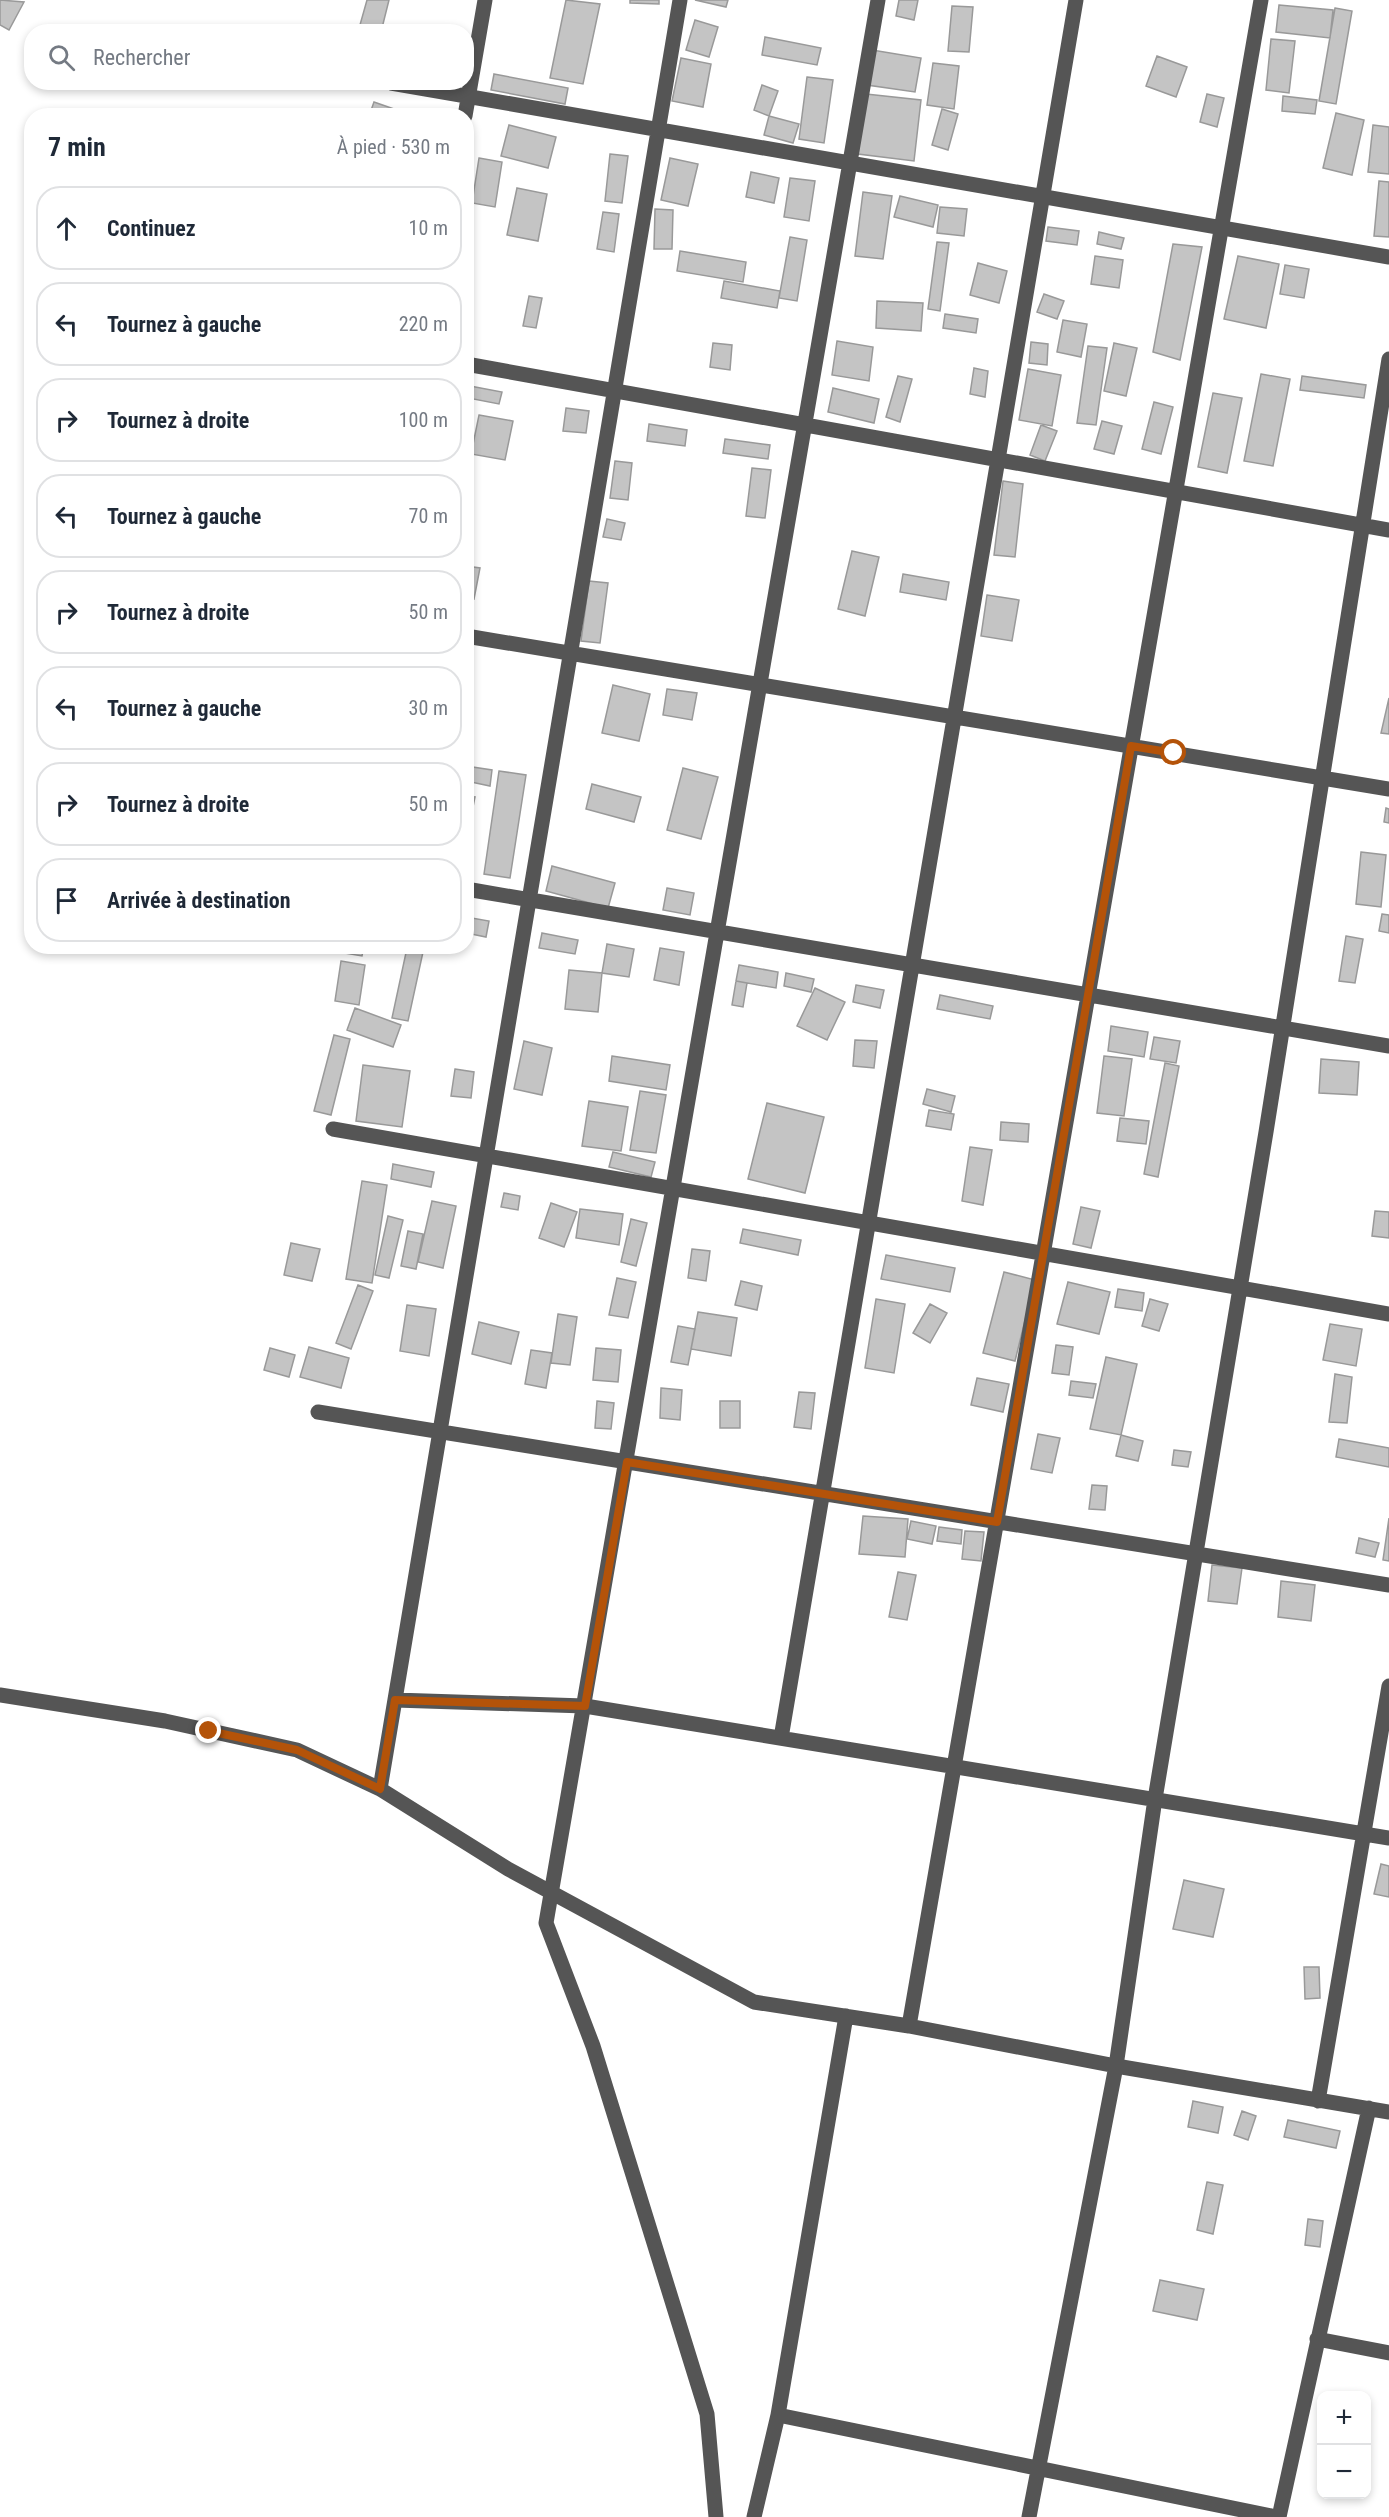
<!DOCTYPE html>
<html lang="fr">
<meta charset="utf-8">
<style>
body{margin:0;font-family:"Roboto Condensed",sans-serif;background:#f2f2f3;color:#1f2937}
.controls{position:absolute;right:18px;bottom:18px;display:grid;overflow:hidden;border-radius:12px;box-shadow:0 3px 9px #0003}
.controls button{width:54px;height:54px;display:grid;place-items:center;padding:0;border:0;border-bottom:2px solid #e0e1e3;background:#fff;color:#1f2937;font:30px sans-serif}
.stop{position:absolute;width:18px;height:18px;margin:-14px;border:4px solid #b45309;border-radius:50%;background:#fff}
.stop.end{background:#b45309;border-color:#fff;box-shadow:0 2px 6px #0008}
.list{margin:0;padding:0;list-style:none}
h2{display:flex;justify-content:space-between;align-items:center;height:78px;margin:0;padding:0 24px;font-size:26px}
h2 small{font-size:20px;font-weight:400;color:#747a83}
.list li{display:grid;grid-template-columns:39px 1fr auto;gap:18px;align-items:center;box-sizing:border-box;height:84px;margin:0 12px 12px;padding:0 12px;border:2px solid #e0e1e3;border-radius:24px}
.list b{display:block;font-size:22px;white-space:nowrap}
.list em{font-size:20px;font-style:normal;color:#747a83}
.icon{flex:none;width:33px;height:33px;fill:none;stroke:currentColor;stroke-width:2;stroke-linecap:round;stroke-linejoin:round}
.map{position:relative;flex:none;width:1389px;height:2517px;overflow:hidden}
.search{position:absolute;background:#fff;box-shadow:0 3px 9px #0003;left:24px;top:24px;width:450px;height:66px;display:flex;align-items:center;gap:15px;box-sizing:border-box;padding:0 21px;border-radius:24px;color:#747a83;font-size:22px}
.panel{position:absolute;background:#fff;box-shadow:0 3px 9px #0003;left:24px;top:108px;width:450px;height:846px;border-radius:24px}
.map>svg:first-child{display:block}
.building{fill:#c4c4c4;stroke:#999;stroke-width:1.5}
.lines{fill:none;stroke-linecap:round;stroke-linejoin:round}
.minor{stroke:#555;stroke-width:15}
.route{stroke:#b45309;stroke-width:8}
</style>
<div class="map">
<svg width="1389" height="2517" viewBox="0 0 1389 2517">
<rect width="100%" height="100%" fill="#fff"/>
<path class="building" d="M 0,0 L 24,2 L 9,30 L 0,25 Z
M 367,0 L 389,0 L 381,32 L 358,32 Z
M 566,0 L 600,4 L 583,84 L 550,78 Z
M 630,0 L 659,0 L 659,4 L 630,3 Z
M 695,0 L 728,0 L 726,7 Z
M 899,0 L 918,0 L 914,20 L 896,16 Z
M 1279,5 L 1333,10 L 1330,38 L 1276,32 Z
M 952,6 L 973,7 L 969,52 L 948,51 Z
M 1335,8 L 1352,11 L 1336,104 L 1319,101 Z
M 695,20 L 718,27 L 709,57 L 686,50 Z
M 765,37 L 821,48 L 817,65 L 762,55 Z
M 1271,39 L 1295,41 L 1289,93 L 1266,90 Z
M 872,50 L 921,58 L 915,92 L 867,85 Z
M 1157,56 L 1187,67 L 1176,97 L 1146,86 Z
M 681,58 L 711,64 L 703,107 L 672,101 Z
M 933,63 L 959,66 L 954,109 L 927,105 Z
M 494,74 L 568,88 L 565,104 L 491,90 Z
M 807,77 L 833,80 L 824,143 L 799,139 Z
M 762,85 L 778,91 L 769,116 L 754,110 Z
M 866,94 L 921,100 L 914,161 L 858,154 Z
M 1207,94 L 1224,98 L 1217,127 L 1200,122 Z
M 1283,96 L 1317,100 L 1315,114 L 1282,111 Z
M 374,102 L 414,116 L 369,116 Z
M 942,109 L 958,114 L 948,150 L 932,145 Z
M 1336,113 L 1364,120 L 1352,175 L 1323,168 Z
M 769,116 L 799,124 L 793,143 L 764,135 Z
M 509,125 L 556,137 L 548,168 L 501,156 Z
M 1373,125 L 1389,127 L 1389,174 L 1368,172 Z
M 610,154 L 628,156 L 622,203 L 605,201 Z
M 479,158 L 502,162 L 495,207 L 472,203 Z
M 670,158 L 698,164 L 688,206 L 661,200 Z
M 751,172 L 779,178 L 774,203 L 746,197 Z
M 790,178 L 815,181 L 809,221 L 784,217 Z
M 1379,181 L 1389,182 L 1389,237 L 1374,236 Z
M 517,188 L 547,194 L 538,241 L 507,235 Z
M 863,192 L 892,196 L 883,259 L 855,256 Z
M 900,196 L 938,205 L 933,227 L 894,217 Z
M 940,207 L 967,209 L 964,236 L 937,233 Z
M 655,209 L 673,210 L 672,249 L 654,249 Z
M 603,212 L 619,214 L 614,252 L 597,249 Z
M 1048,227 L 1079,231 L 1077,245 L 1046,241 Z
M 1099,232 L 1124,238 L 1121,249 L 1097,244 Z
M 790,237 L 807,240 L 797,301 L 779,298 Z
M 937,242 L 949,243 L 940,311 L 928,309 Z
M 1173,244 L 1202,247 L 1180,360 L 1153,352 Z
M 680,251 L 746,262 L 743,282 L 677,271 Z
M 1095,256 L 1123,260 L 1119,288 L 1091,284 Z
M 1238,256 L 1279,264 L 1266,328 L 1224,319 Z
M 978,263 L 1007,271 L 999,303 L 970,295 Z
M 1285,265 L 1309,269 L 1304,298 L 1280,294 Z
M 724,281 L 780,291 L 777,308 L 721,298 Z
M 1044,294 L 1064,301 L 1057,319 L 1037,312 Z
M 529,296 L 542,298 L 536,328 L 523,326 Z
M 877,301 L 923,303 L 921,331 L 876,328 Z
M 945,314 L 978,319 L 976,333 L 943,328 Z
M 1063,320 L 1087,324 L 1081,357 L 1057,352 Z
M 837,341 L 873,347 L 869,381 L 832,375 Z
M 1031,342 L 1048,344 L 1047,365 L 1029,363 Z
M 713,343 L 732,345 L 730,370 L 710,367 Z
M 1114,343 L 1137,348 L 1126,396 L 1104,391 Z
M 1088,346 L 1107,348 L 1096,425 L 1077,423 Z
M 974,368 L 988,371 L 985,397 L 970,394 Z
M 1028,369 L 1061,375 L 1052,426 L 1019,420 Z
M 1261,374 L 1290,379 L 1273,466 L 1244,461 Z
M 898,376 L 912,379 L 900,422 L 886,417 Z
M 1302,376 L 1366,385 L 1364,398 L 1300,390 Z
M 470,386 L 502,392 L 499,404 L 468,398 Z
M 833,388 L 879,399 L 874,423 L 828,412 Z
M 1213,393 L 1242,398 L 1227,473 L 1198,467 Z
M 466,402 L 473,404 L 466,425 Z
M 1154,402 L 1173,407 L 1161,454 L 1142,449 Z
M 566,408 L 589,411 L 586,433 L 563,431 Z
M 479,415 L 513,421 L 505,460 L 471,454 Z
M 1102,421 L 1122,426 L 1114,454 L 1094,449 Z
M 649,424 L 687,430 L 685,446 L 647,441 Z
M 1041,425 L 1057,431 L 1045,461 L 1030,455 Z
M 725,439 L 770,445 L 768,459 L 723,453 Z
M 615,461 L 632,463 L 628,500 L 610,498 Z
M 752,468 L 771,470 L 765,518 L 746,516 Z
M 1003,481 L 1023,484 L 1015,557 L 994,555 Z
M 607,519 L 625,523 L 621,540 L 603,537 Z
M 852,551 L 879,557 L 865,616 L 838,609 Z
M 466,566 L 480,568 L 474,599 L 466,597 Z
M 903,574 L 949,582 L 946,600 L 900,592 Z
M 589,581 L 608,583 L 600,643 L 581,641 Z
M 987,595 L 1019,600 L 1012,641 L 981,636 Z
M 613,685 L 650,694 L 639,741 L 602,733 Z
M 667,689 L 697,693 L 692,720 L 663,715 Z
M 1389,698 L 1389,734 L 1381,733 Z
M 466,766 L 492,770 L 490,786 L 466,781 Z
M 683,768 L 718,777 L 701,839 L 667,830 Z
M 499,771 L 526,775 L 510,878 L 484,874 Z
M 592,784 L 641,797 L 634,822 L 586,809 Z
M 466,796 L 475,797 L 468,832 L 466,831 Z
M 1386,808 L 1389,809 L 1389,823 L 1384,822 Z
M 466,849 L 472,850 L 467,871 L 466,871 Z
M 1361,852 L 1386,855 L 1381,907 L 1356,904 Z
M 552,866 L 615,883 L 608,908 L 546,891 Z
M 667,888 L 694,893 L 690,915 L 663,910 Z
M 1382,914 L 1389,915 L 1389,933 L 1379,931 Z
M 466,917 L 489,921 L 486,937 L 466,933 Z
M 542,933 L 578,940 L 575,954 L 539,948 Z
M 1346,936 L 1363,939 L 1355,983 L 1339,981 Z
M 607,944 L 634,949 L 629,977 L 602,973 Z
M 345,946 L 364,946 L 362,956 L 344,953 Z
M 407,948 L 423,952 L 408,1021 L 392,1018 Z
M 660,948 L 684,952 L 679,985 L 654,980 Z
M 341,961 L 365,965 L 359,1005 L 335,1001 Z
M 739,965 L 778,972 L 776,988 L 736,981 Z
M 569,970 L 602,973 L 598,1012 L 565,1009 Z
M 786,973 L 814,979 L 811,992 L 784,986 Z
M 736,981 L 747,983 L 743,1007 L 732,1005 Z
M 856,985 L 884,990 L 880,1008 L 853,1002 Z
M 815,988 L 845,1002 L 827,1040 L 797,1026 Z
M 940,995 L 993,1006 L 990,1019 L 937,1009 Z
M 355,1008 L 401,1025 L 393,1047 L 347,1030 Z
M 1111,1026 L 1148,1032 L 1144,1057 L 1108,1051 Z
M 334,1035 L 350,1039 L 331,1115 L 314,1111 Z
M 1154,1037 L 1180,1041 L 1176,1063 L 1150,1059 Z
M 855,1040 L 877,1041 L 874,1068 L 853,1066 Z
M 524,1041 L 552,1048 L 542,1095 L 514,1089 Z
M 612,1056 L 670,1065 L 666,1090 L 609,1081 Z
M 1104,1056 L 1132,1059 L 1124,1116 L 1097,1113 Z
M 1321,1059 L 1359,1062 L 1357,1095 L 1319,1093 Z
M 1165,1063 L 1179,1066 L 1158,1177 L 1144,1174 Z
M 363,1065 L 410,1071 L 402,1127 L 356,1121 Z
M 455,1069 L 474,1072 L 471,1098 L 451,1096 Z
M 927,1089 L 955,1096 L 951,1112 L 923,1104 Z
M 640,1091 L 666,1095 L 656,1153 L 630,1150 Z
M 589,1101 L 628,1107 L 621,1151 L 582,1146 Z
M 767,1103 L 824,1117 L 805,1193 L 748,1179 Z
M 929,1110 L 954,1114 L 951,1130 L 926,1126 Z
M 1120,1118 L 1149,1121 L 1146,1144 L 1117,1141 Z
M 1001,1122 L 1029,1124 L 1028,1142 L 1000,1140 Z
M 970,1147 L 992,1150 L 983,1205 L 962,1201 Z
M 613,1152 L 655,1162 L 651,1177 L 609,1167 Z
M 393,1164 L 434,1172 L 431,1187 L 391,1179 Z
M 362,1181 L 387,1185 L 372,1283 L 346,1279 Z
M 504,1193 L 520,1196 L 518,1210 L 501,1207 Z
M 432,1201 L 456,1206 L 443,1268 L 418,1262 Z
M 551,1203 L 577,1212 L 564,1247 L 539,1238 Z
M 1081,1207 L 1100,1211 L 1091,1248 L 1073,1244 Z
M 580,1209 L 623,1214 L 619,1245 L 576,1238 Z
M 1375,1211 L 1389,1212 L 1389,1238 L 1372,1236 Z
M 388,1216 L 403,1220 L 389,1278 L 375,1275 Z
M 631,1219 L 647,1223 L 636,1266 L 621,1262 Z
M 743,1229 L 801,1240 L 798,1255 L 740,1243 Z
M 408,1231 L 423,1234 L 416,1269 L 401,1266 Z
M 291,1243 L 320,1249 L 312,1281 L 284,1275 Z
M 692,1249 L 710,1251 L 706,1281 L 688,1278 Z
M 886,1255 L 955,1268 L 950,1292 L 881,1279 Z
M 1004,1272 L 1035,1280 L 1015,1361 L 983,1353 Z
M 617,1278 L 636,1282 L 628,1318 L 609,1315 Z
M 741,1281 L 762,1286 L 757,1310 L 735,1305 Z
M 1068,1282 L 1110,1292 L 1099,1334 L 1057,1324 Z
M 358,1285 L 373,1291 L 351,1349 L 336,1343 Z
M 1118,1289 L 1144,1293 L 1142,1311 L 1115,1307 Z
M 876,1299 L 905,1304 L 894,1373 L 865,1368 Z
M 1150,1299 L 1168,1304 L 1159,1331 L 1142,1326 Z
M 930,1304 L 947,1313 L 930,1343 L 913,1333 Z
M 407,1305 L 436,1309 L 429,1356 L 400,1351 Z
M 698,1312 L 737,1318 L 731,1356 L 691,1349 Z
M 558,1314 L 577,1317 L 570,1365 L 551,1363 Z
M 479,1322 L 519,1332 L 511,1364 L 472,1354 Z
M 1330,1324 L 1362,1329 L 1356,1366 L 1323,1360 Z
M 678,1326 L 695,1329 L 688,1365 L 671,1362 Z
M 1056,1345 L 1073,1347 L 1069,1375 L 1052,1373 Z
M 309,1347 L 349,1358 L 341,1388 L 300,1377 Z
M 270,1348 L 295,1355 L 289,1377 L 264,1370 Z
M 596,1348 L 621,1350 L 618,1382 L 593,1380 Z
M 531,1350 L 552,1353 L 546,1388 L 525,1384 Z
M 1106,1357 L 1137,1364 L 1121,1435 L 1090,1429 Z
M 1335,1374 L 1352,1377 L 1347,1423 L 1329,1422 Z
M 977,1378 L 1009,1384 L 1003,1412 L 971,1405 Z
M 1071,1381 L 1096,1384 L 1093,1398 L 1069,1395 Z
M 661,1388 L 682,1390 L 680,1420 L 660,1418 Z
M 799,1392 L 815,1393 L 811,1429 L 794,1427 Z
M 597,1401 L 614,1403 L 611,1429 L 595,1428 Z
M 720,1401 L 740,1401 L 740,1428 L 720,1428 Z
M 1038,1434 L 1060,1438 L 1052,1473 L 1031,1469 Z
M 1121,1435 L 1143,1441 L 1138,1461 L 1116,1456 Z
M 1339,1439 L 1389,1448 L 1389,1467 L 1336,1457 Z
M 1174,1450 L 1191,1452 L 1188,1467 L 1172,1465 Z
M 1092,1485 L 1107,1486 L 1105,1510 L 1089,1509 Z
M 863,1516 L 908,1519 L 905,1557 L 859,1554 Z
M 1389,1518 L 1389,1561 L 1383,1560 Z
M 911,1521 L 936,1526 L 932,1544 L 907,1539 Z
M 939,1527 L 962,1530 L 961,1544 L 937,1541 Z
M 965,1531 L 984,1532 L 981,1561 L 962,1559 Z
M 1359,1538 L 1379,1543 L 1375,1557 L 1356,1553 Z
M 1212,1565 L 1242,1568 L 1237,1604 L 1208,1601 Z
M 898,1572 L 916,1575 L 907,1620 L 889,1617 Z
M 1281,1581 L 1315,1585 L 1311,1621 L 1278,1617 Z
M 1381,1864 L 1389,1866 L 1389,1897 L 1374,1894 Z
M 1184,1880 L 1224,1889 L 1213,1937 L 1173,1929 Z
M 1304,1967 L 1319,1967 L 1320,1998 L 1305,1999 Z
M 1193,2101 L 1223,2107 L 1218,2133 L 1188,2127 Z
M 1242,2111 L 1256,2116 L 1248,2140 L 1234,2135 Z
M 1288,2120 L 1340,2131 L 1336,2148 L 1284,2137 Z
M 1207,2182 L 1223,2185 L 1213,2234 L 1197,2230 Z
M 1308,2219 L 1323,2221 L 1320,2247 L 1305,2245 Z
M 1160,2280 L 1204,2289 L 1197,2320 L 1153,2311 Z"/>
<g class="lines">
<path class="minor" d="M 391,83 L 1389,257
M 465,116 L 485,0
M 466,364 L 1389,530
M 466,636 L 1389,789
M 466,889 L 1389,1046
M 333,1129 L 1389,1314
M 318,1412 L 1389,1585
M 0,1695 L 165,1721 L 297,1750 L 380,1789 L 508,1869 L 754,2002 L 909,2026 L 1116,2066 L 1389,2112
M 395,1700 L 585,1706 L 1389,1838
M 781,1738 L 1076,0
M 380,1789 L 680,0
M 909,2026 L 1261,0
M 1318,2101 L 1389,1686
M 1317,2339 L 1389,2353
M 778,2415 L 1276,2517
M 716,2517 L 707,2414 L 593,2046 L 546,1923 L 878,0
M 754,2517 L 778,2415 L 846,2016
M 1029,2517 L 1116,2066 L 1155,1799 L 1266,1132 L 1389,359
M 1279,2517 L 1369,2108"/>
</g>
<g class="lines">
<path class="route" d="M 209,1731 L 297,1750 L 380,1789 L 395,1700 L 585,1706 L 627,1462 L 997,1522 L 1131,746 L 1174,753"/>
</g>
</svg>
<div class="controls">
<button>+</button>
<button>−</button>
</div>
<div class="stop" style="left:1174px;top:753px"></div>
<div class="stop end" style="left:209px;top:1731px"></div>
<div class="search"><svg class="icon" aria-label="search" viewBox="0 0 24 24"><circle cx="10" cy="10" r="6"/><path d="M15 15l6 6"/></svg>Rechercher</div>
<section class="panel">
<h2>7 min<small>À pied · 530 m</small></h2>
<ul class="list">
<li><svg class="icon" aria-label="ahead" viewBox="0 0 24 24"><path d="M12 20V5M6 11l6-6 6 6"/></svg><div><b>Continuez</b></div><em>10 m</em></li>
<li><svg class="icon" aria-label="left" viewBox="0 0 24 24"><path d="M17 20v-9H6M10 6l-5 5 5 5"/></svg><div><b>Tournez à gauche</b></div><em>220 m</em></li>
<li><svg class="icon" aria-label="right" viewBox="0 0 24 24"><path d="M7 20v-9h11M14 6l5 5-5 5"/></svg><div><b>Tournez à droite</b></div><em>100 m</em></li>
<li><svg class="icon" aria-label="left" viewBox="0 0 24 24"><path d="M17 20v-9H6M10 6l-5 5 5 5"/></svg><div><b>Tournez à gauche</b></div><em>70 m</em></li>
<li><svg class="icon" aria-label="right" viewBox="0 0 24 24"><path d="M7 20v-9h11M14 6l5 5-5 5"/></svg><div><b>Tournez à droite</b></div><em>50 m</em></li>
<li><svg class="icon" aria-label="left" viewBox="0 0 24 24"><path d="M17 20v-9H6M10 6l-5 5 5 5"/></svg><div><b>Tournez à gauche</b></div><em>30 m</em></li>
<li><svg class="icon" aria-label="right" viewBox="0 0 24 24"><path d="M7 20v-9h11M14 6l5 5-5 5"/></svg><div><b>Tournez à droite</b></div><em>50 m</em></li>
<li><svg class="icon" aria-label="arrive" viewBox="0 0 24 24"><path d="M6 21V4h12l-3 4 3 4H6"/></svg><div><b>Arrivée à destination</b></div></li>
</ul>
</section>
</div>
